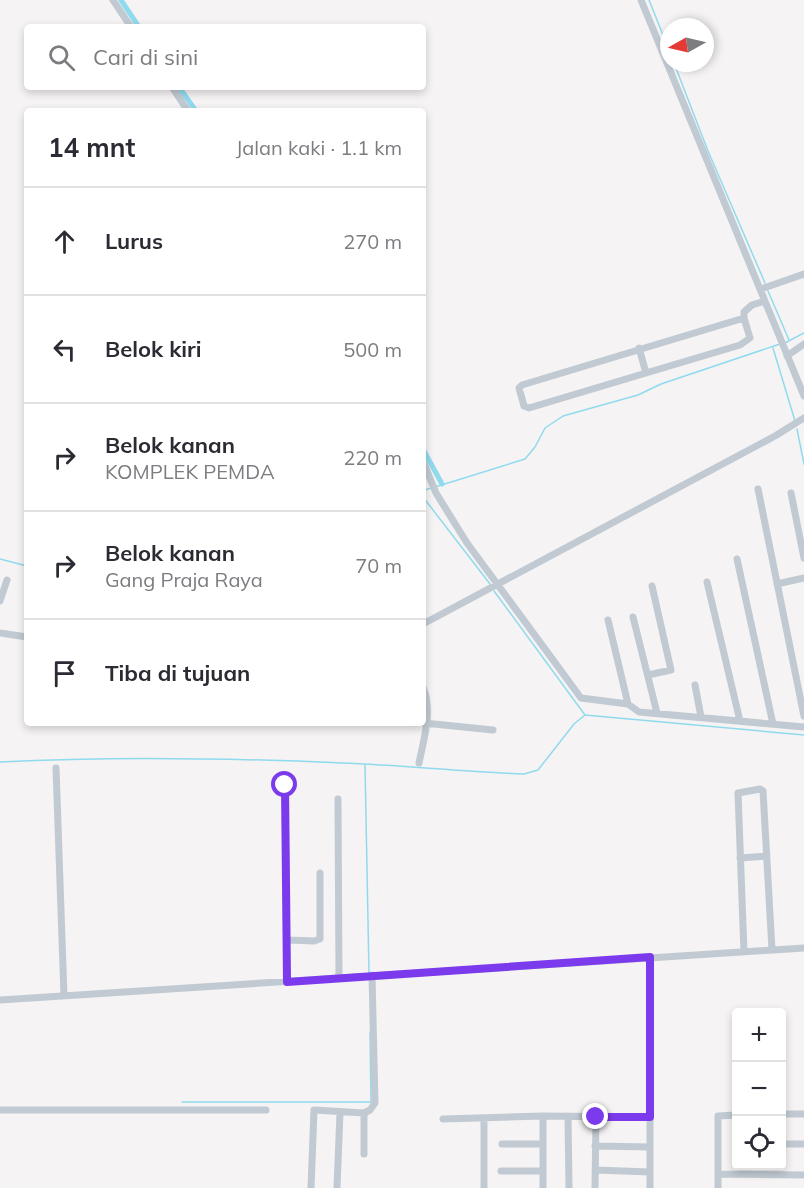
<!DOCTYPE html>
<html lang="id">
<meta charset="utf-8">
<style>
body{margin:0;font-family:Mulish,sans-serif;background:#f2f2f3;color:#2b2b33}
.controls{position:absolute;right:18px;bottom:18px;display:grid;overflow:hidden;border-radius:6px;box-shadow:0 3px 9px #0003}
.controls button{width:54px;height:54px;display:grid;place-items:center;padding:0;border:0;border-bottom:2px solid #e1e1e2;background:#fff;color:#2b2b33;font:30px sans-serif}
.compass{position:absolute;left:660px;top:18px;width:54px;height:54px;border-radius:50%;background:#fff;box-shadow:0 3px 9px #0003;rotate:262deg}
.stop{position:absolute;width:18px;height:18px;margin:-14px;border:4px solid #7c3aed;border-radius:50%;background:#fff}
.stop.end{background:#7c3aed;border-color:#fff;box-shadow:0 2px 6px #0008}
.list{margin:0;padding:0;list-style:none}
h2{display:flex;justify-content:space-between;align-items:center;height:78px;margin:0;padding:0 24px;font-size:26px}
h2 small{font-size:20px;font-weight:400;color:#7c7c81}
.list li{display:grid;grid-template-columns:39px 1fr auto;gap:18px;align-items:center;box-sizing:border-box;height:108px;padding:0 24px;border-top:2px solid #e1e1e2}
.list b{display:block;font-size:22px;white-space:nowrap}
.list p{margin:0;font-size:20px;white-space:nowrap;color:#7c7c81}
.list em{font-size:20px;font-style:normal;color:#7c7c81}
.icon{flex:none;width:33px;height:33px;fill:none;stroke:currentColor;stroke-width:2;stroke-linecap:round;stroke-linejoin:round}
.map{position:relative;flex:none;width:804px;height:1188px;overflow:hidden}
.search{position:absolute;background:#fff;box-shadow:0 3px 9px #0003;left:24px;top:24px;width:402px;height:66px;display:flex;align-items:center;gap:15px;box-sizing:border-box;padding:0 21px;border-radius:6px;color:#7c7c81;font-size:22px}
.panel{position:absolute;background:#fff;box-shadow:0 3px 9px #0003;left:24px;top:108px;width:402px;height:618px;border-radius:6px}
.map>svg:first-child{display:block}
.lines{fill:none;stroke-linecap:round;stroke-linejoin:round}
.stream{stroke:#90daee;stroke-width:1.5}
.canal{stroke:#90daee;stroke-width:5}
.minor{stroke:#c1cad2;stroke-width:7}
.route{stroke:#7c3aed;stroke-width:8}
</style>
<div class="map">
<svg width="804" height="1188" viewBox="0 0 804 1188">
<rect width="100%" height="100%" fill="#f5f3f3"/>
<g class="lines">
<path class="stream" d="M 649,0 L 669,50
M 674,63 L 708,151 L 765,283
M 768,291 L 789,340
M 785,343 L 804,333
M 773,348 L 795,421
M 797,429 L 804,464
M 435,487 L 525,459 L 535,447 L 545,428 L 563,416 L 638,395 L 661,384 L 780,344
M 423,491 L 431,488
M 423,497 L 490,584
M 0,559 L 27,566
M 494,591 L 585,715 L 804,735
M 0,762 C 113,756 229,758 342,763 C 403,765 463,772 524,774 L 538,770 L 574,724 L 585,715
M 365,765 L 369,973
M 182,1102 L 371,1102 L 370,1032"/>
<path class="canal" d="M 121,0 L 139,27
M 179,87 L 196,111
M 423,449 L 442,484"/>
<path class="minor" d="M 113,0 L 131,27
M 641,0 L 804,396
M 172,87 L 188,111
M 761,289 L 804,274
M 639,348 L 646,373 L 740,345 L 750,338 L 744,318 L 744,312 L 752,305 L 765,301
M 787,356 L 804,344
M 646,373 L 529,408 L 524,406 L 519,388 L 522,385 L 744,318
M 423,461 L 436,493 L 467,543 L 581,698 L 628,704 L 639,712 L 804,727
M 758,489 L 804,716
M 791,493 L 804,558
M 737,559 L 773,724
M 707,582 L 740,721
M 777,584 L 804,578
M 0,601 L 7,580
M 633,617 L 657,713
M 608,620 L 628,704
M 423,624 L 775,436 L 804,418
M 0,633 L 27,637
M 648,675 L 671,670 L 652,586
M 695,685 L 701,717
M 424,723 L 493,730
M 419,763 C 424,738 433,711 423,687
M 56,768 L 64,996
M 285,785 L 287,982
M 338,799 L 339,978
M 740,858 L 767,856
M 288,940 L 314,941 L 320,939 L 320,873
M 744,952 L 738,793 L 760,789 L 763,791 L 772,950
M 0,1000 L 804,948
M 0,1110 L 266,1110
M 782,1114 L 804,1114
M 543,1116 L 543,1188
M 568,1116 L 569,1188
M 443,1119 L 543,1116 L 650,1117
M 484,1119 L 484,1188
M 502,1144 L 543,1144
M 782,1144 L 804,1144
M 595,1146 L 650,1147
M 364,1154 L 364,1113
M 595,1170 L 650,1172
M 501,1171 L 543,1171
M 718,1174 L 804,1175
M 311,1188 L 314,1110 L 364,1113 L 370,1110 L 375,1103 L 372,975
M 337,1188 L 340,1112
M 595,1188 L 596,1117
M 650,1188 L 650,957
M 718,1188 L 718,1116 L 736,1115"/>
</g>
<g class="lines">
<path class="route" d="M 285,785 L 287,982 L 650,957 L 650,1117 L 596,1117"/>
</g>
</svg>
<div class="controls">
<button>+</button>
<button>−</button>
<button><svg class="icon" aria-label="locate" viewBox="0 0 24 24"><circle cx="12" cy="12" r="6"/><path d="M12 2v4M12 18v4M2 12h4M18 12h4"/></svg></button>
</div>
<svg class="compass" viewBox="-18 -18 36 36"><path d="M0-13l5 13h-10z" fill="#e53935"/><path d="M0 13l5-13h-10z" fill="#7c7c81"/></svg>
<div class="stop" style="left:285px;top:785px"></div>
<div class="stop end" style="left:596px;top:1117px"></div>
<div class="search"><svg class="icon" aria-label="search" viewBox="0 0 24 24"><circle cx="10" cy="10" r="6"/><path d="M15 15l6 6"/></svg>Cari di sini</div>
<section class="panel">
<h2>14 mnt<small>Jalan kaki · 1.1 km</small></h2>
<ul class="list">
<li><svg class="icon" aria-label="ahead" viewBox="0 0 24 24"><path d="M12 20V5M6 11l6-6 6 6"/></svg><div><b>Lurus</b></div><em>270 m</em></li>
<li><svg class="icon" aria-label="left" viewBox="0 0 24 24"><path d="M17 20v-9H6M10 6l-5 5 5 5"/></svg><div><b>Belok kiri</b></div><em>500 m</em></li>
<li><svg class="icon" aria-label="right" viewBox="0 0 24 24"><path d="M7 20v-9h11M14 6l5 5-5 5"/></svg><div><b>Belok kanan</b><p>KOMPLEK PEMDA</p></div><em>220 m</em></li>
<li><svg class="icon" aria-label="right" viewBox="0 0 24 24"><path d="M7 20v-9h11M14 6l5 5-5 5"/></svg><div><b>Belok kanan</b><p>Gang Praja Raya</p></div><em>70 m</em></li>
<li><svg class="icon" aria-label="arrive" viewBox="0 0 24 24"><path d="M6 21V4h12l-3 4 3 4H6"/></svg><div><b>Tiba di tujuan</b></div></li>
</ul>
</section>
</div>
